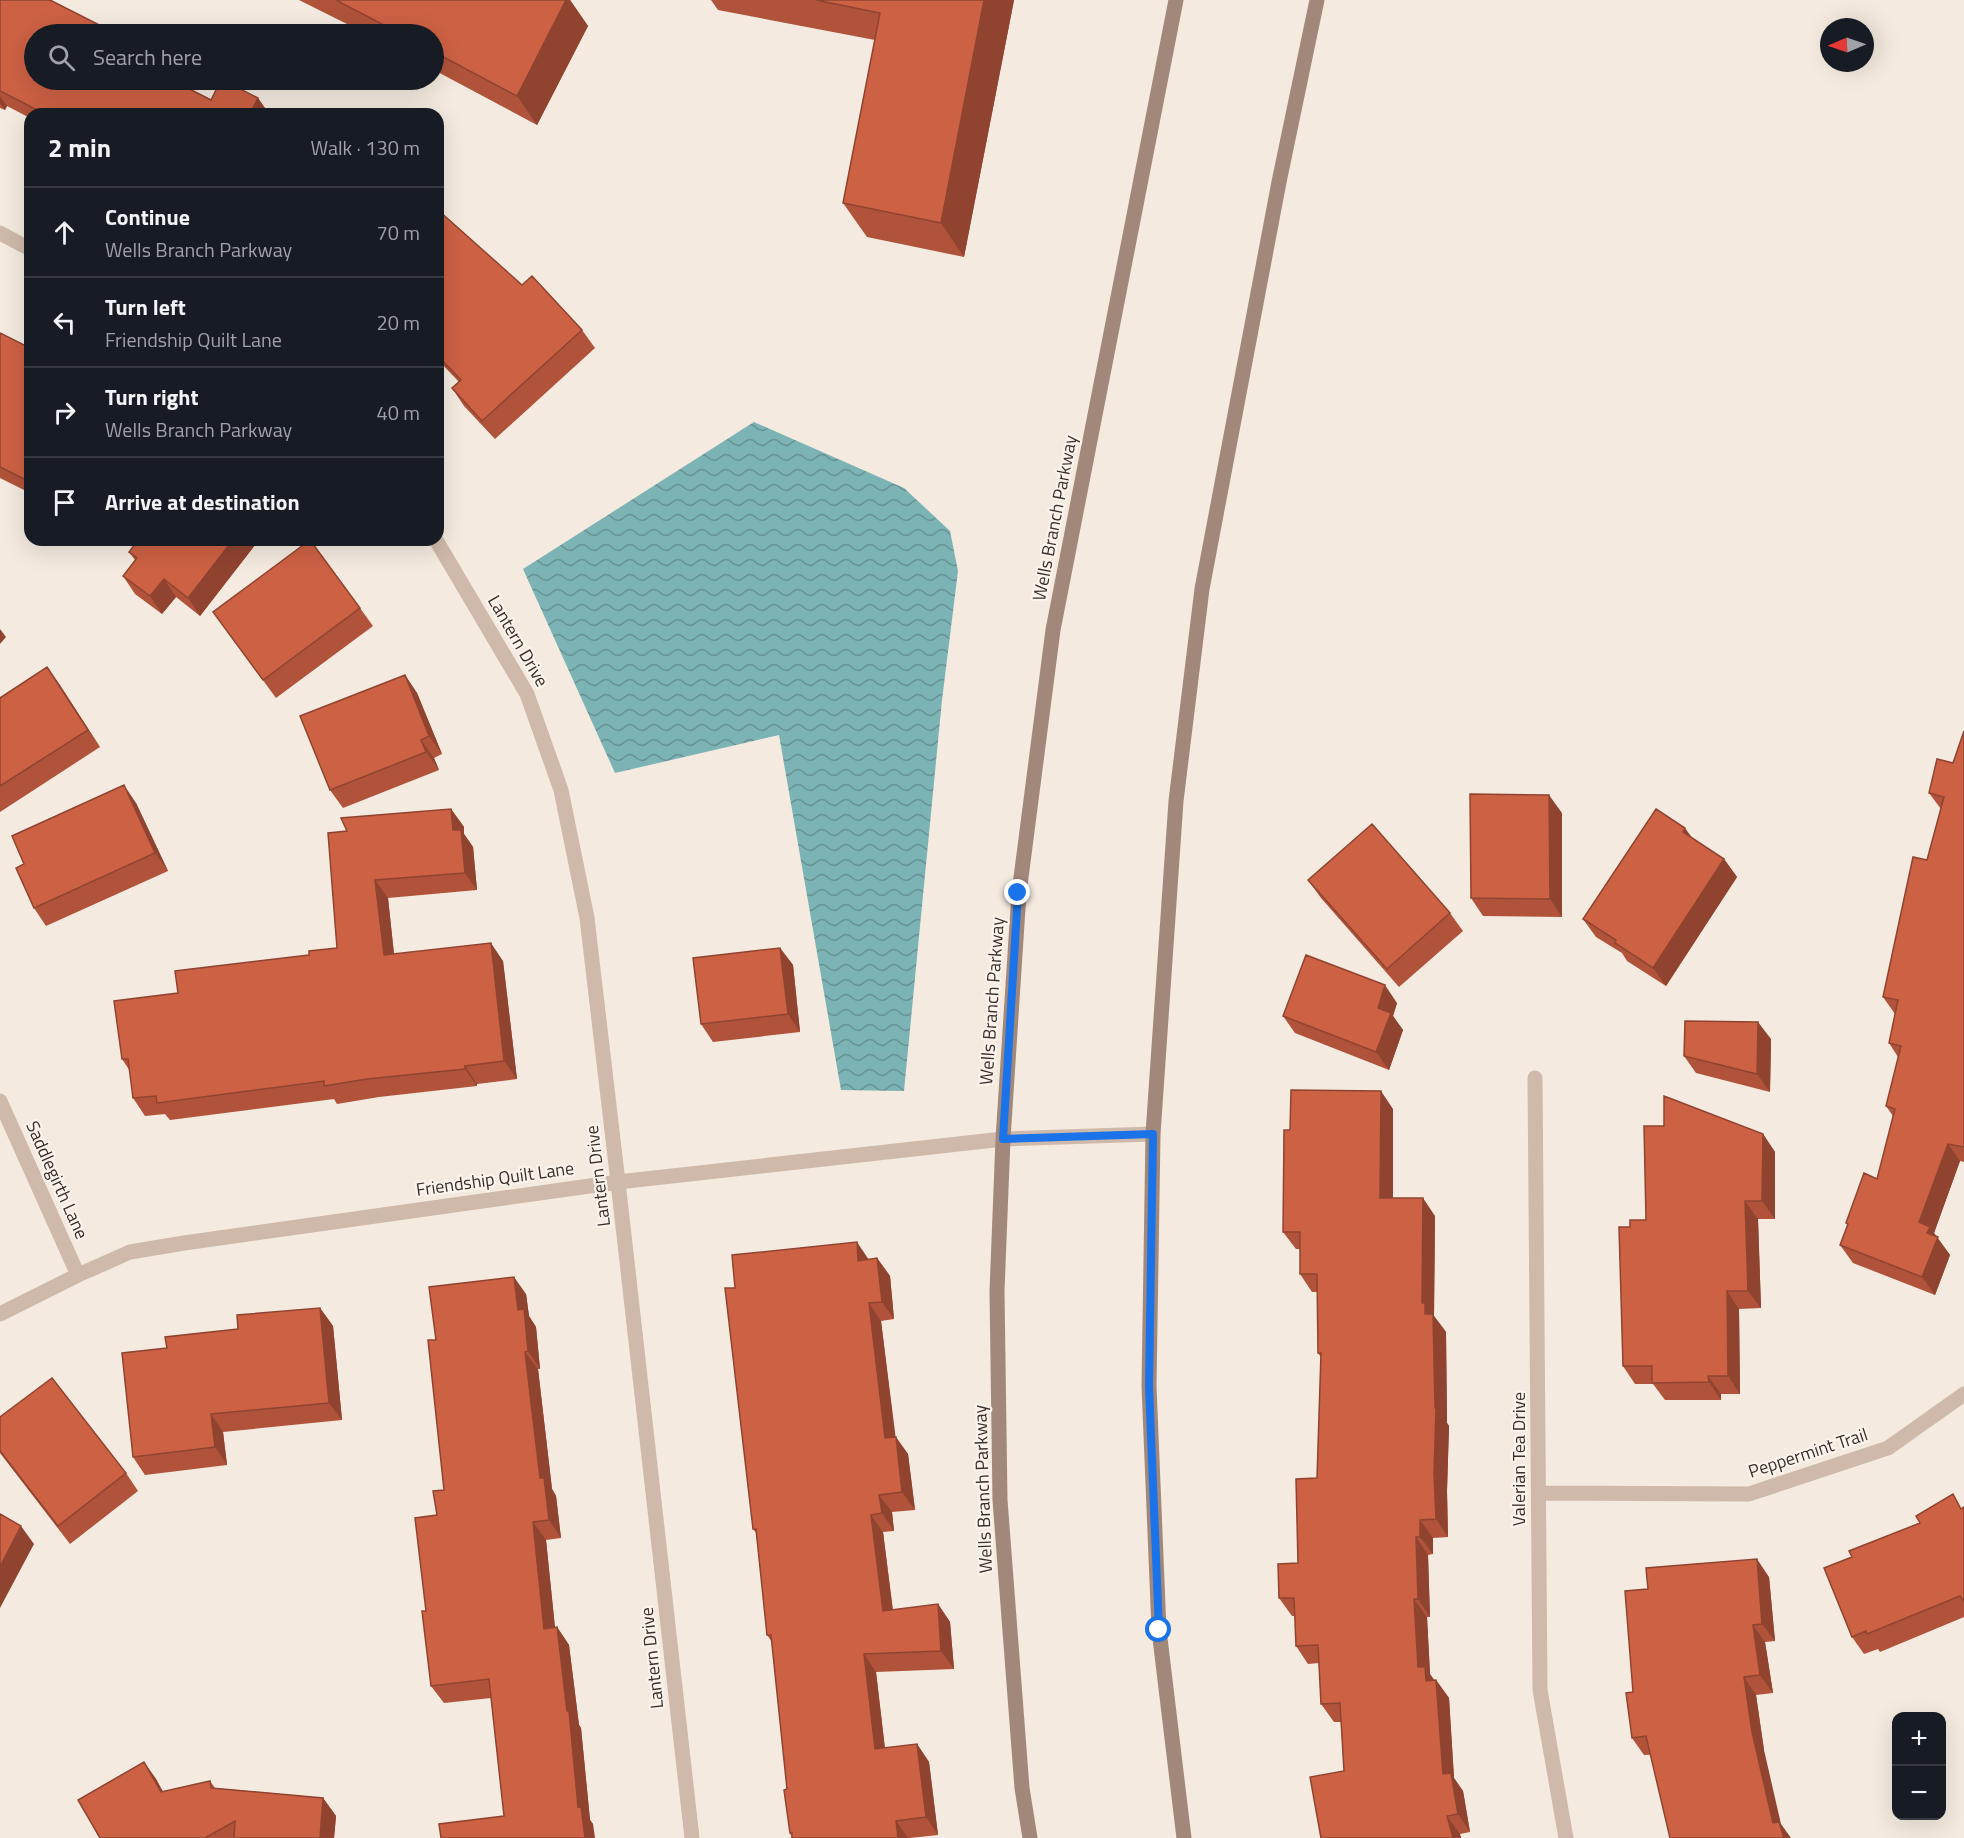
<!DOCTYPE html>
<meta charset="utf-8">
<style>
body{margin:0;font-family:"Titillium Web",sans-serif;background:#20242c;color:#f1f3f6}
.controls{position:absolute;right:18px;bottom:18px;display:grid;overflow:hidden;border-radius:12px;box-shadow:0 6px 24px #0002}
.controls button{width:54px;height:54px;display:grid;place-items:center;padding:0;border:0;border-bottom:2px solid #363941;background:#171b24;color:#f1f3f6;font:30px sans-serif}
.compass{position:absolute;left:1820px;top:18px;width:54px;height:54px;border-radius:50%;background:#171b24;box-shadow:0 6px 24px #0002;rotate:268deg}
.stop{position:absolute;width:18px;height:18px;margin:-14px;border:4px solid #1a73e8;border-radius:50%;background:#fff}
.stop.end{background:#1a73e8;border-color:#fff;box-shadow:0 2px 6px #0008}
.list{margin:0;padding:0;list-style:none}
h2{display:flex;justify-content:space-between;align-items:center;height:78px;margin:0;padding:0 24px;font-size:26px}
h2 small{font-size:20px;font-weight:400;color:#9ea1a6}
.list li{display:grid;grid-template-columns:39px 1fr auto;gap:18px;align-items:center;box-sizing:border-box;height:90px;padding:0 24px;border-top:2px solid #363941}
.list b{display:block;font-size:22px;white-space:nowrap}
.list p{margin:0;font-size:20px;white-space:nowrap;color:#9ea1a6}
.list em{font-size:20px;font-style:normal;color:#9ea1a6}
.icon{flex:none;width:33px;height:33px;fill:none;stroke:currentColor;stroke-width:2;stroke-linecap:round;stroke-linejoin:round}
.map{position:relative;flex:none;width:1964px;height:1838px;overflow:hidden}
.search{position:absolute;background:#171b24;box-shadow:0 6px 24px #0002;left:24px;top:24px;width:420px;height:66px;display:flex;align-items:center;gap:15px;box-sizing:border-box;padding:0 21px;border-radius:33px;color:#9ea1a6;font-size:22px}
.panel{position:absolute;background:#171b24;box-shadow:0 6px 24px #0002;left:24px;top:108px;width:420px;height:438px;border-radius:18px}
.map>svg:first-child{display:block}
.water{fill:url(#water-waves)}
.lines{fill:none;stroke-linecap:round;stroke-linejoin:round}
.minor{stroke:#ceb9aa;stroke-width:15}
.secondary{stroke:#a2887a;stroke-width:15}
.wall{fill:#b0533a}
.shaded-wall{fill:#904430}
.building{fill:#cd6144;stroke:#904430;stroke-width:1.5}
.route{stroke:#1a73e8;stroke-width:8}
.labels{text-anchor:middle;stroke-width:4.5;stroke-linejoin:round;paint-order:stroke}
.street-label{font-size:18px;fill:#3b2e2a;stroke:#fbf4ec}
</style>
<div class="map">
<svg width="1964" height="1838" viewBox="0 0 1964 1838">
<defs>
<pattern id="water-waves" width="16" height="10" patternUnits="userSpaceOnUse" patternTransform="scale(1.5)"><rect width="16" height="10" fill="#7cb3b4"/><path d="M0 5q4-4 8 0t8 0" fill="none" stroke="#679293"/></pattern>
</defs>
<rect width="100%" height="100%" fill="#f4eadf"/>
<path class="water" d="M 754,422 L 904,488 L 950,531 L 958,571 L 942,700 L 904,1091 L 841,1090 L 779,735 L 615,773 L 523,569 Z"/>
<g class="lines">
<path class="minor" d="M 0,233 L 30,249
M 436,540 L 527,694 L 561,790 L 587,918 L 618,1182 L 692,1838
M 1535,1078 L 1540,1690 L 1566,1838
M 0,1101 L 78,1275
M 0,1314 L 78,1275 L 130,1252 L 184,1243 L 618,1182 L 1003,1139 L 1153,1134
M 1539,1493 L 1749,1494 L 1888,1448 L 1964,1394"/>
<path class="secondary" d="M 1030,1838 L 1022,1788 L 1000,1500 L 997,1291 L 1003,1139 L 1019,893 L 1053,630 L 1176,0
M 1184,1838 L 1159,1630 L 1149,1386 L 1153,1134 L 1176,801 L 1202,589 L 1279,182 L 1317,0"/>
</g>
<path class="wall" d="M 0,0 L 34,34 L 211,100 L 258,98 L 269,114 L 30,114 L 30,118 L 7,106 L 5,110 L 0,108 Z
M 299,0 L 570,0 L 588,26 L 537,125 L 434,70 L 434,34 L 367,34 Z
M 711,0 L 1014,0 L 964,257 L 867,237 L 843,203 L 875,40 L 718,10 Z
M 438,210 L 522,285 L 582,330 L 595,348 L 495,439 L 464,406 L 452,388 L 459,382 L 438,360 Z
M 0,333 L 30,348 L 30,493 L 0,478 Z
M 259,540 L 200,616 L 176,597 L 162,614 L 135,594 L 123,576 L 135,560 L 129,552 Z
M 360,608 L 373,626 L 276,698 L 213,612 Z
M 47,667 L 100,747 L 0,812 L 0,698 Z
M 405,675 L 417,693 L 442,754 L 434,758 L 439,770 L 343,808 L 330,790 Z
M 1964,731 L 1964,1162 L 1960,1161 L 1934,1233 L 1950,1255 L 1935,1295 L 1853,1263 L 1840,1245 L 1848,1226 L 1846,1223 L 1877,1179 L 1893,1116 L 1886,1106 L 1898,1057 L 1889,1043 L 1895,1014 L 1883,997 L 1927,860 L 1941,809 L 1929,793 L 1953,763 Z
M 136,803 L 168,871 L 46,926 L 34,908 L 24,864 Z
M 451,809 L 464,827 L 464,834 L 473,847 L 477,890 L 388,898 L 394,954 L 503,961 L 517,1079 L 477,1084 L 477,1086 L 379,1097 L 337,1104 L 334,1099 L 170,1120 L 165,1114 L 145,1116 L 133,1098 L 130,1071 L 122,1059 L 178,993 L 337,948 L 347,831 Z
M 1562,813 L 1562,917 L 1483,916 L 1471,898 Z
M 1693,839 L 1724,859 L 1737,877 L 1666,986 L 1627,961 L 1622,953 L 1596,937 L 1583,919 Z
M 1308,880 L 1450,913 L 1463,931 L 1399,987 L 1321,898 Z
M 780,948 L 793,965 L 800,1032 L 713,1042 L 701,1024 Z
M 1397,1003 L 1393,1016 L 1403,1030 L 1389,1070 L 1295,1033 L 1283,1016 Z
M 1771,1039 L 1770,1092 L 1696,1073 L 1684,1056 Z
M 1393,1109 L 1393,1198 L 1435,1216 L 1434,1316 L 1446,1332 L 1447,1423 L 1449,1426 L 1447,1491 L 1448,1537 L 1433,1538 L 1433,1554 L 1428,1555 L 1430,1617 L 1427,1617 L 1430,1674 L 1434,1680 L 1436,1680 L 1449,1698 L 1454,1778 L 1463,1791 L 1470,1832 L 1460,1834 L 1461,1838 L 1321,1838 L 1344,1771 L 1341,1722 L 1334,1722 L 1321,1704 L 1319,1663 L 1308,1664 L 1296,1646 L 1295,1616 L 1292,1616 L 1279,1598 L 1298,1563 L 1317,1478 L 1321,1357 L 1318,1353 L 1318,1292 L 1312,1292 L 1300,1274 L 1300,1249 L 1296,1249 L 1283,1232 L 1290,1130 Z
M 1763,1134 L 1775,1152 L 1775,1219 L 1758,1219 L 1761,1308 L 1739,1309 L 1740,1394 L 1721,1394 L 1721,1400 L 1665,1400 L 1653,1384 L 1635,1384 L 1623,1366 L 1630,1227 L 1646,1220 Z
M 877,1258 L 890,1276 L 894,1319 L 881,1321 L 895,1437 L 908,1454 L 915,1510 L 892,1512 L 894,1531 L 883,1532 L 893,1610 L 938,1604 L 950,1622 L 954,1669 L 876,1672 L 885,1748 L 917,1744 L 929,1762 L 938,1835 L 910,1838 L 792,1838 L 790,1833 L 787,1789 L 772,1642 L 767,1635 L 757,1534 L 753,1529 L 735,1288 Z
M 526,1294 L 529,1316 L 536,1327 L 540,1369 L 538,1369 L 552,1489 L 556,1496 L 561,1538 L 546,1540 L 555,1628 L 557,1627 L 569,1645 L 579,1725 L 581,1728 L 590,1820 L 593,1824 L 504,1816 L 491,1698 L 444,1703 L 431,1686 L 426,1611 L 437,1515 L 444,1490 Z
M 320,1308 L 333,1326 L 342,1420 L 223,1432 L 227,1465 L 145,1475 L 133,1457 L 238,1329 Z
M 0,1417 L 126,1473 L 138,1491 L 70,1544 L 0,1453 Z
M 1964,1507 L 1964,1617 L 1880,1652 L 1878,1649 L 1864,1654 L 1852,1637 L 1852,1557 Z
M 1769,1577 L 1775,1641 L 1765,1642 L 1773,1693 L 1756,1695 L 1764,1750 L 1644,1755 L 1632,1738 Z
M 144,1762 L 156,1779 L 163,1792 L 210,1781 L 215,1788 L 323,1798 L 336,1816 L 334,1838 L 100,1838 Z"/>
<path class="shaded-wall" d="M 566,0 L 570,0 L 588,26 L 537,125 L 517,96 Z
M 984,0 L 1014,0 L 964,257 L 941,223 Z
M 0,96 L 7,106 L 5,110 L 0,104 Z
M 258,98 L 269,114 L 250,114 Z
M 233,540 L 259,540 L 200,616 L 188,598 Z
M 164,579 L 176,597 L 162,614 L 150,596 Z
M 0,629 L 6,637 L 0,644 Z
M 47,667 L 60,685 L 100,747 L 88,730 Z
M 405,675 L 417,693 L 442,754 L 429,736 Z
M 421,740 L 434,758 L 439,770 L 426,752 Z
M 124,785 L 136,803 L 168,871 L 155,853 Z
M 1549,795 L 1562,813 L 1562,917 L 1550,899 Z
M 451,809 L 464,827 L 464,834 L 473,847 L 477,890 L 465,873 L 453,830 Z
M 1685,828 L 1698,846 L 1683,832 Z
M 1724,859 L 1737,877 L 1666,986 L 1653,968 Z
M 375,880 L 388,898 L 396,973 L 384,955 Z
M 491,943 L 503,961 L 517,1079 L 504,1061 Z
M 780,948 L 793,965 L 800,1032 L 788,1014 Z
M 1385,985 L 1397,1003 L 1393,1016 L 1403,1030 L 1389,1070 L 1376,1052 L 1378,1008 Z
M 1758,1022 L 1771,1039 L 1770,1092 L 1757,1074 Z
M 465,1066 L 477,1084 L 477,1086 L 465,1069 Z
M 1381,1091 L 1393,1109 L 1393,1216 L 1380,1198 Z
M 1763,1134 L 1775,1152 L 1775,1219 L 1762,1201 Z
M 1948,1144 L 1960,1161 L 1934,1233 L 1950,1255 L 1935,1295 L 1922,1277 L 1919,1222 Z
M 1423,1198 L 1435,1216 L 1434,1316 L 1446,1332 L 1447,1423 L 1449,1426 L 1447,1491 L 1448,1537 L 1436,1519 L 1434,1473 L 1435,1408 L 1425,1314 L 1422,1303 Z
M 1745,1201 L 1758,1219 L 1761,1308 L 1748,1291 Z
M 857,1242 L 869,1260 L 858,1261 Z
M 877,1258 L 890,1276 L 894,1319 L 882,1302 Z
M 514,1277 L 526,1294 L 529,1316 L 536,1327 L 540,1369 L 528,1351 L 518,1310 Z
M 1727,1291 L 1739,1309 L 1740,1394 L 1728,1376 Z
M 869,1303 L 881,1321 L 898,1456 L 885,1438 Z
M 320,1308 L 333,1326 L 342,1420 L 329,1403 Z
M 525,1352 L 538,1369 L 552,1489 L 556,1496 L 561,1538 L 549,1520 L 540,1478 Z
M 1708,1376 L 1721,1394 L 1721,1400 L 1709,1382 Z
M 211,1414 L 223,1432 L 227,1465 L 215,1447 Z
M 896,1437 L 908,1454 L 915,1510 L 902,1492 Z
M 879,1495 L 892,1512 L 894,1531 L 882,1513 Z
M 871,1515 L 883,1532 L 895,1629 L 883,1611 Z
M 1420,1520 L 1433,1538 L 1433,1554 L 1420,1537 Z
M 533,1522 L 546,1540 L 557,1647 L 544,1629 Z
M 21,1526 L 34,1544 L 0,1608 L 0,1567 Z
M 1416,1537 L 1428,1555 L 1430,1617 L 1418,1599 Z
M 1757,1559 L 1769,1577 L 1775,1641 L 1762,1624 Z
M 1414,1599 L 1427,1617 L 1430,1674 L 1437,1684 L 1436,1680 L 1449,1698 L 1454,1778 L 1463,1791 L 1470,1832 L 1458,1814 L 1443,1774 L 1418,1667 Z
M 938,1604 L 950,1622 L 954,1669 L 941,1651 Z
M 1753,1625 L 1765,1642 L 1773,1693 L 1760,1675 Z
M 557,1627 L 569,1645 L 579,1725 L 581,1728 L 590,1820 L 593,1824 L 595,1838 L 585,1838 L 578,1807 Z
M 864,1654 L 876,1672 L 887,1767 L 875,1749 Z
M 1744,1677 L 1756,1695 L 1764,1750 L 1781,1824 L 1791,1838 L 1783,1838 L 1773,1823 L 1752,1732 Z
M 917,1744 L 929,1762 L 938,1835 L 926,1817 Z
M 144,1762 L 156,1779 L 173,1810 L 161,1792 Z
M 323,1798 L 336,1816 L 334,1838 L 320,1838 Z
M 1447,1816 L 1460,1834 L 1461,1838 L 1453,1838 Z
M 896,1821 L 908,1838 L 898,1838 Z"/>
<path class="building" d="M 0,0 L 50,0 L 117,34 L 34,34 L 34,80 L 172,80 L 211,100 L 221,80 L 223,80 L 258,98 L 250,114 L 45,114 L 0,91 Z
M 336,0 L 566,0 L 517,96 L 434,52 L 434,34 L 401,34 Z
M 816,0 L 984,0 L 941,223 L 843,203 L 880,13 Z
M 438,210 L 522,285 L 532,276 L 582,330 L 482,421 L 452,388 L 461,380 L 438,356 Z
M 0,333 L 30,348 L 30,477 L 28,481 L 0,467 Z
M 138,540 L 233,540 L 188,598 L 164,579 L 150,596 L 123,576 L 137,558 L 129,552 Z
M 310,540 L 360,608 L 263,680 L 213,612 Z
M 47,667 L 88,730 L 0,786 L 0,698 Z
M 405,675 L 429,736 L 421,740 L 426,752 L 330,790 L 300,716 Z
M 1964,731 L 1964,1147 L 1948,1144 L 1919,1222 L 1930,1227 L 1927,1233 L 1938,1237 L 1922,1277 L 1840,1245 L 1848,1224 L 1846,1223 L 1864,1173 L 1877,1179 L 1895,1109 L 1886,1106 L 1901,1046 L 1889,1043 L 1898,1000 L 1883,997 L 1913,857 L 1927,860 L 1944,797 L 1929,793 L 1937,759 L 1953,763 Z
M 124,785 L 155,853 L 34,908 L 16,868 L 24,864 L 12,836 Z
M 1470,794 L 1549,795 L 1550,899 L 1471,898 Z
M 451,809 L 453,830 L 461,830 L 465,873 L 375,880 L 384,955 L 491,943 L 504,1061 L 465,1066 L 465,1069 L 367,1079 L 324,1086 L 324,1081 L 157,1103 L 156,1096 L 133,1098 L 128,1059 L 122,1059 L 114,1001 L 178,993 L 175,971 L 309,955 L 309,951 L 337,948 L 328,833 L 347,831 L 341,818 Z
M 1656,809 L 1685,828 L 1683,832 L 1724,859 L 1653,968 L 1615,943 L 1616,940 L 1583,919 Z
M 1372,824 L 1450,913 L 1387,969 L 1308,880 Z
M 780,948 L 788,1014 L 701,1024 L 693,958 Z
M 1306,955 L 1385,985 L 1378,1008 L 1391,1013 L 1376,1052 L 1283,1016 Z
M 1685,1021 L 1758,1022 L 1757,1074 L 1684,1056 Z
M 1291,1090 L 1381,1091 L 1380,1198 L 1423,1198 L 1422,1303 L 1425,1303 L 1425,1314 L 1433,1314 L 1435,1408 L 1436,1408 L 1434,1473 L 1436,1519 L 1420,1520 L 1420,1537 L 1416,1537 L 1418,1599 L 1414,1599 L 1418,1667 L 1425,1667 L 1426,1681 L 1436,1680 L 1443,1774 L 1451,1773 L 1458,1814 L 1447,1816 L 1453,1838 L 1321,1838 L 1310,1777 L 1344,1771 L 1340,1703 L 1321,1704 L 1318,1645 L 1296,1646 L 1294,1598 L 1279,1598 L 1278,1564 L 1298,1563 L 1296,1479 L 1317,1478 L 1321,1353 L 1318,1353 L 1317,1274 L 1300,1274 L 1300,1232 L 1283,1232 L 1284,1130 L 1290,1130 Z
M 1664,1096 L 1763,1134 L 1762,1201 L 1745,1201 L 1748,1291 L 1727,1291 L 1728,1376 L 1708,1376 L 1709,1382 L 1652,1383 L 1652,1366 L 1623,1366 L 1619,1227 L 1630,1227 L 1630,1220 L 1646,1220 L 1644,1126 L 1664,1126 Z
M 857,1242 L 858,1261 L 877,1258 L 882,1302 L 869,1303 L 885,1438 L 896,1437 L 902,1492 L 879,1495 L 882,1513 L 871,1515 L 883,1611 L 938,1604 L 941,1651 L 864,1654 L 875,1749 L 917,1744 L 926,1817 L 896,1821 L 898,1838 L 792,1838 L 792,1833 L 790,1833 L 784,1790 L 787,1789 L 771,1635 L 767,1635 L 756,1529 L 753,1529 L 725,1288 L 735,1288 L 732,1255 Z
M 514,1277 L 518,1310 L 524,1309 L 528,1351 L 525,1352 L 540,1478 L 544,1478 L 549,1520 L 533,1522 L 544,1629 L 557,1627 L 567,1711 L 569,1711 L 578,1807 L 581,1806 L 585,1838 L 441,1838 L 439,1824 L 504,1816 L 489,1679 L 431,1686 L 422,1611 L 426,1611 L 415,1518 L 437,1515 L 433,1491 L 444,1490 L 428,1340 L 436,1340 L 429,1287 Z
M 320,1308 L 329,1403 L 211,1414 L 215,1447 L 133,1457 L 122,1353 L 167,1348 L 165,1337 L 238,1329 L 237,1315 Z
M 52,1378 L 126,1473 L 58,1526 L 0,1451 L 0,1417 Z
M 1953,1494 L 1961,1509 L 1964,1507 L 1964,1602 L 1960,1596 L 1867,1634 L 1866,1631 L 1852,1637 L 1824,1568 L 1852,1557 L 1849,1551 L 1920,1523 L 1916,1516 Z
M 0,1514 L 21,1526 L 0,1567 Z
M 1757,1559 L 1762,1624 L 1753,1625 L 1760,1675 L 1744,1677 L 1752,1732 L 1773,1823 L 1779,1822 L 1784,1838 L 1670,1838 L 1646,1736 L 1632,1738 L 1626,1693 L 1633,1692 L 1625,1591 L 1648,1589 L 1646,1568 Z
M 144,1762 L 161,1792 L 210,1781 L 211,1788 L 323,1798 L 320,1838 L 234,1838 L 235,1821 L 205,1838 L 100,1838 L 78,1800 Z"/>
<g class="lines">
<path class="route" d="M 1018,893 L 1003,1139 L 1153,1134 L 1149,1386 L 1159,1630"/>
</g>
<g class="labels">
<g class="street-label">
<text transform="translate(1055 518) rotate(-79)" y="6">Wells Branch Parkway</text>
<text transform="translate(518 641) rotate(60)" y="6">Lantern Drive</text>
<text transform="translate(992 1001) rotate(-86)" y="6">Wells Branch Parkway</text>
<text transform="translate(598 1176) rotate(-97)" y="6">Lantern Drive</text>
<text transform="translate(495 1179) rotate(-8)" y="6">Friendship Quilt Lane</text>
<text transform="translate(57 1180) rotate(66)" y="6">Saddlegirth Lane</text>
<text transform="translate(1808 1453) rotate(-18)" y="6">Peppermint Trail</text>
<text transform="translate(1519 1459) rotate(-90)" y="6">Valerian Tea Drive</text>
<text transform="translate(983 1489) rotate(-92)" y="6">Wells Branch Parkway</text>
<text transform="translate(652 1658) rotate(-96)" y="6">Lantern Drive</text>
</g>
</g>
</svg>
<div class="controls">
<button>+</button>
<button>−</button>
</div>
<svg class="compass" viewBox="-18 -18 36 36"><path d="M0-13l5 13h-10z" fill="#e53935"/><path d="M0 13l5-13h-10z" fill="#9ea1a6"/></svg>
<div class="stop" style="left:1159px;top:1630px"></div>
<div class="stop end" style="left:1018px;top:893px"></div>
<div class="search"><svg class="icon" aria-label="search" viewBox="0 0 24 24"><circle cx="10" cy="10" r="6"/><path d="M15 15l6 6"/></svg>Search here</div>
<section class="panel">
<h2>2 min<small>Walk · 130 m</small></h2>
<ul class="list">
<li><svg class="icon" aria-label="ahead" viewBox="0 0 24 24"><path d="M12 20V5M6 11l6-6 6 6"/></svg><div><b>Continue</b><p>Wells Branch Parkway</p></div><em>70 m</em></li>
<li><svg class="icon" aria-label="left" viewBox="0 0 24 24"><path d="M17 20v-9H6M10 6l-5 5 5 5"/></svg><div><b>Turn left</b><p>Friendship Quilt Lane</p></div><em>20 m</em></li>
<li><svg class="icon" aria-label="right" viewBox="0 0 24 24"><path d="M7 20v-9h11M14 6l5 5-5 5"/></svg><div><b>Turn right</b><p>Wells Branch Parkway</p></div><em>40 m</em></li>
<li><svg class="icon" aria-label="arrive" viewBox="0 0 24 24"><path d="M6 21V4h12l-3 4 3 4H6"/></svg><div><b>Arrive at destination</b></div></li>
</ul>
</section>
</div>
